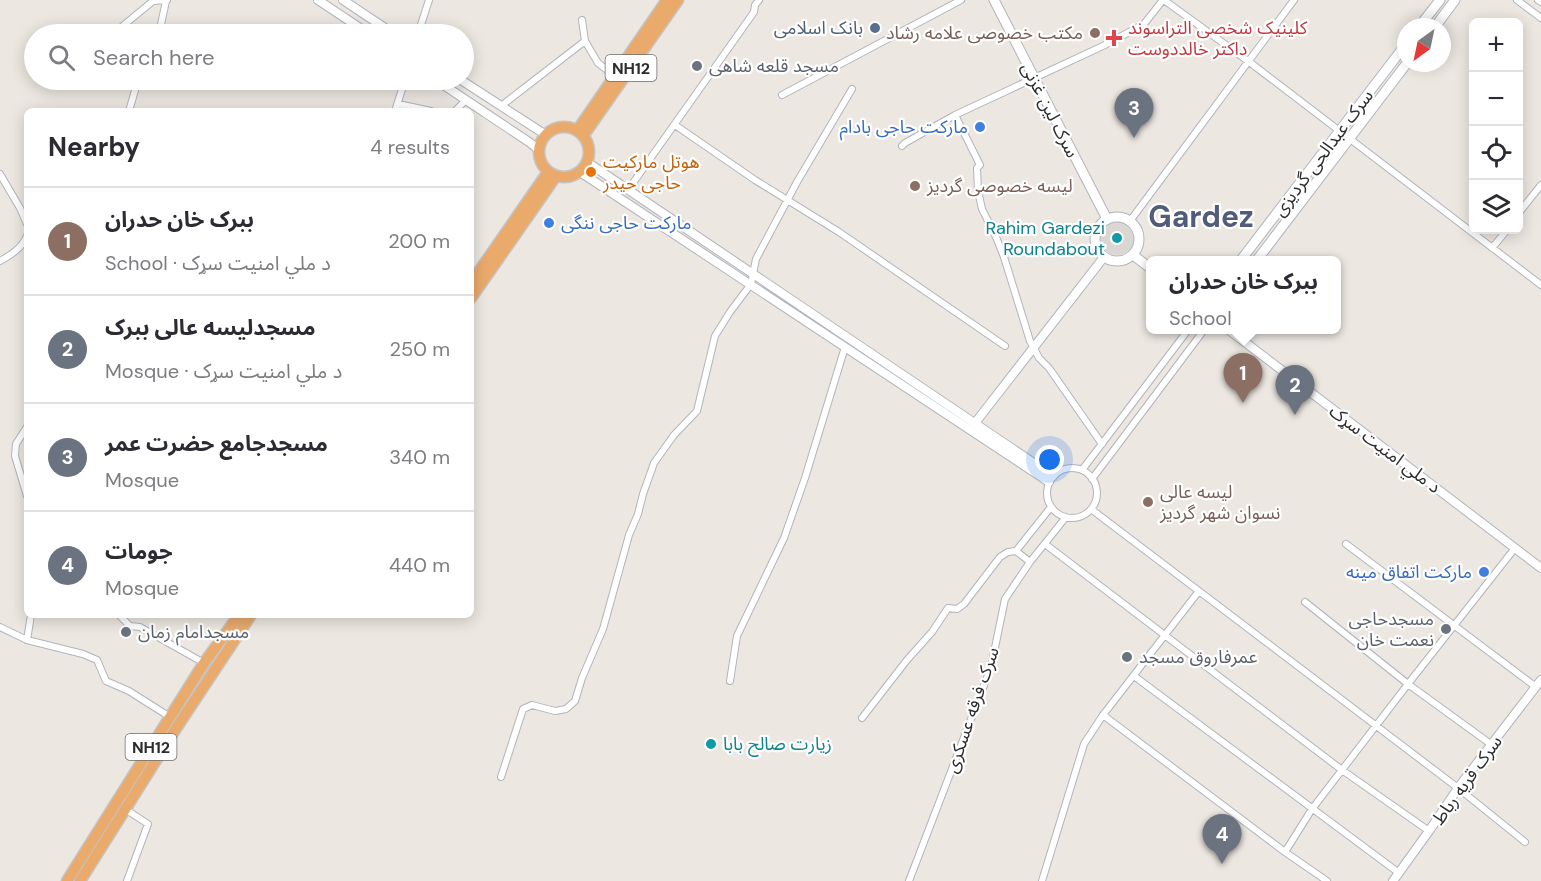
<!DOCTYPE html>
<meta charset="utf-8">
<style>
body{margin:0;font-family:"DM Sans","Noto Sans Arabic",sans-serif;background:#f7f7f7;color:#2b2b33}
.controls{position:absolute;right:18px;top:18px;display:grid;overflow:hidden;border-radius:9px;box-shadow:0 3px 15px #0003}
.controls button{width:54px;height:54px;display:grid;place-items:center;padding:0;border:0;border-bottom:2px solid #e1e1e2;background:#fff;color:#2b2b33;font:30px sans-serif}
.compass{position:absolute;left:1397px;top:18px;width:54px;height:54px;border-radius:50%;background:#fff;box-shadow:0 3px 15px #0003;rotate:213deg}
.you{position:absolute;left:1050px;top:460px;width:21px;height:21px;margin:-15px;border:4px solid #fff;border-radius:50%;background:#1a73e8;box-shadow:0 0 0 9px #1a73e833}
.badge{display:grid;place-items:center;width:39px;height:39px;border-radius:50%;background:#0f766e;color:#fff;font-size:20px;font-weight:700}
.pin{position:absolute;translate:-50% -50px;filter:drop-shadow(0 2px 3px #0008)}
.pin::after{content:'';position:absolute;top:32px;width:21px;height:18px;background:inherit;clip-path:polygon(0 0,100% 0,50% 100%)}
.popup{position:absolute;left:1146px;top:256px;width:195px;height:78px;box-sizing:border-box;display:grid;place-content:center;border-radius:9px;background:#fff;filter:drop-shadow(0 2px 4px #0005);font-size:20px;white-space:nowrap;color:#7c7c81}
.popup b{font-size:22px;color:#2b2b33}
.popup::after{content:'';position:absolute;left:50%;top:100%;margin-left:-12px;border:12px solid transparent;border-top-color:#fff}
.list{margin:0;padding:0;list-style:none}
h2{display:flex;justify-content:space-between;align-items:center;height:78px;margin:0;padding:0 24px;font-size:26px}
h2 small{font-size:20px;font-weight:400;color:#7c7c81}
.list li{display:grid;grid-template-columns:39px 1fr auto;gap:18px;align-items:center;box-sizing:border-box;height:108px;padding:0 24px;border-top:2px solid #e1e1e2}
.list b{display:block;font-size:22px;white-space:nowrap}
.list p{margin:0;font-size:20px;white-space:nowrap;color:#7c7c81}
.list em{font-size:20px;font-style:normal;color:#7c7c81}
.icon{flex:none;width:33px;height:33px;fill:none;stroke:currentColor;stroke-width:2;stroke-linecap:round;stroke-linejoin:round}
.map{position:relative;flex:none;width:1541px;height:881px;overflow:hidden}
.search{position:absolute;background:#fff;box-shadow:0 3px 15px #0003;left:24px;top:24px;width:450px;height:66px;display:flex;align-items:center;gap:15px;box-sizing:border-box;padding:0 21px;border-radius:33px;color:#7c7c81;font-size:22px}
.panel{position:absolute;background:#fff;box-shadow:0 3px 15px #0003;left:24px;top:108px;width:450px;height:510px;border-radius:9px}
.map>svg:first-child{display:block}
.plaza{fill:#dad6d3}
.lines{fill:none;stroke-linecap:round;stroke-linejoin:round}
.minor-casing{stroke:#b1b4bc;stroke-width:8}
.tertiary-casing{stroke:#b1b4bc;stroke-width:10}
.secondary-casing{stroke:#b1b4bc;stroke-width:11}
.trunk-casing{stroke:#c4c4c4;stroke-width:13}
.minor{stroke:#fff;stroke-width:6}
.tertiary{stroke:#fff;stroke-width:8}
.secondary{stroke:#fff;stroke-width:9}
.trunk{stroke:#eaaa6c;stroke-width:10}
.service-dot{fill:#5c6f8a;stroke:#fff;stroke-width:2}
.education-dot{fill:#8d6e63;stroke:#fff;stroke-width:2}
.health-dot{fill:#e0444e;stroke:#fff;stroke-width:2}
.worship-dot{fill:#6b7280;stroke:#fff;stroke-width:2}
.shop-dot{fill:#3f7fe0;stroke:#fff;stroke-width:2}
.food-dot{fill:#e8710a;stroke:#fff;stroke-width:2}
.culture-dot{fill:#0f9aa8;stroke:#fff;stroke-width:2}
.labels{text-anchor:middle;stroke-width:4.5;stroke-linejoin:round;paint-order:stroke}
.shield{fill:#fff;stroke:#6c6c6c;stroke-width:1.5}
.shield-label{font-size:16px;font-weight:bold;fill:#2d2d2d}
.service-label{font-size:18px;fill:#4e5e75;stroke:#fff;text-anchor:end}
.health-label{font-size:18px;fill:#be3a42;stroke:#fff;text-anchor:start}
.education-label{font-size:18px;fill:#785e54;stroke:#fff;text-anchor:start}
.worship-label{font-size:18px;fill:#5b616d;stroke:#fff;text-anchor:start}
.street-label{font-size:18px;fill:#2d2d2d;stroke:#fff}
.shop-label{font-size:18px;fill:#366cbe;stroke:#fff;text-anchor:end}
.food-label{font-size:18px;fill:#c56008;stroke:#fff;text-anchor:start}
.culture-label{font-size:18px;fill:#0d838f;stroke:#fff;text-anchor:end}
.town-label{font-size:30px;font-weight:bold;fill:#515c7a;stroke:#fff}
</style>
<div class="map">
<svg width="1541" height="881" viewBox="0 0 1541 881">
<rect width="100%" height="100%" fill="#ede7e1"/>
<path class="plaza" d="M1100 238a17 17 0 1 1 34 0a17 17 0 1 1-34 0Z"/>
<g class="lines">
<defs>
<path id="minor" d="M 1164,0 L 1248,61 L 1541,285
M 1517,0 L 1541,18
M 1538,0 L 1541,2
M 582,20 L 585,41 L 598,63 L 615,76
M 113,34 L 153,1 L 167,0
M 158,34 L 160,29 L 166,1
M 418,34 L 429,0
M 782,95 L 961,0
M 398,104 L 431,111
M 501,106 L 585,41
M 129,111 L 138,80
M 395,111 L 405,80
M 455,111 L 466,100
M 955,115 L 980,165 L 977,168 L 978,191 L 982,209 L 996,237 L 1004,257 L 1030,341 L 1039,358 L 1049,368 L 1102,444
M 675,125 L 755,180 L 839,232 L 1005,346
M 902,146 L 905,143 L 955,115 L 1105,45 L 1144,24 L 1163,0
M 0,174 L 20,208 L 27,224
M 628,190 L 754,12 L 755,5 L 759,0
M 1518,214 L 1541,185
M 1130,221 L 1294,0
M 1492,248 L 1507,230
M 0,261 C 11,255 22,248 27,236
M 27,427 L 16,444 L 15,456 L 27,496
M1047 493a25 25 0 1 1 50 0a25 25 0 1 1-50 0Z
M 1082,470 L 1188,330
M 1092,479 L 1204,330
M 1091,509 L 1458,788 L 1525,842
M 1045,544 L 1342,770 L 1429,831
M 1346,544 L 1536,687
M 1030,562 L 1016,551 L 1051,507
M 1305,602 L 1408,684 L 1492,745
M 119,615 L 130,626 L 140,627 L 204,663
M 0,627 L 27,640 L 83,654 L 97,660 L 106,681 L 129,691 L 170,717
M 27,640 L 31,615
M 1134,676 L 1399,873
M 730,681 L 737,636 L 784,538 L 805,478 L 845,347
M 1103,715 L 1285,852 L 1327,881
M 862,718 L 907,660 L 932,632 L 948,608 L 957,609 L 964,604 L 1000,557 L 1008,552 L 1016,551
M 501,777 L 523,709 L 532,705 L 555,711 L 566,709 L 575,701 L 582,678 L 603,629 L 629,535 L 638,514 L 643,494 L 654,463 L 674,435 L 697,411 L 715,336 L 730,312 L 751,284 L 756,259 L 797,182 L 852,89
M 125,809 L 148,824 L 127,881
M 1285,852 L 1312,809 L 1408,684 L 1515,548
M 909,881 L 991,667 L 1005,599 L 1030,562 L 1066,517
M 1042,881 L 1084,744 L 1103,715 L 1199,591"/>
<path id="tertiary" d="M 318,0 L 369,34
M 343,0 L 394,34
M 436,80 L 529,142 L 539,150
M 461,80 L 546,135
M 587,162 L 1053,476
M 580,172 L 1049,482
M 1229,330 L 1541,568
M 975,423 L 1104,257
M 1393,881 L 1429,831 L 1458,788 L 1541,680"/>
<path id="secondary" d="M 994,0 L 1107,219
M 1419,27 L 1440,0
M 1435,27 L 1455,0
M1095 239a22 22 0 1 1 44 0a22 22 0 1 1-44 0Z
M 1133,255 L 1150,268
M 1241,260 L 1406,44
M 1257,260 L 1407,63"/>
<path id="trunk" d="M539 152a25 25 0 1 1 50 0a25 25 0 1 1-50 0Z
M 577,131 L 667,0
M 583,136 L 678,0
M 471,283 L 548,172
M 471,298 L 556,176
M 67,881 L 204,663 L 239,615
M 80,881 L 175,730 L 251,615"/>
</defs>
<use href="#minor" class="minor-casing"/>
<use href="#tertiary" class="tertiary-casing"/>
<use href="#secondary" class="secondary-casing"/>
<use href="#trunk" class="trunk-casing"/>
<use href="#minor" class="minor"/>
<use href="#tertiary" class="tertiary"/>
<use href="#secondary" class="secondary"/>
<use href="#trunk" class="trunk"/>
</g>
<circle class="service-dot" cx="875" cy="28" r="6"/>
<g class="education-dot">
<circle cx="1095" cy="33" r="6"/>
<circle cx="915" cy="186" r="6"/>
<circle cx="1148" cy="502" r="6"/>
</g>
<path class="health-dot" d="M1111 29h6v6h6v6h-6v6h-6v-6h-6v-6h6z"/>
<g class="worship-dot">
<circle cx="697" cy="66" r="6"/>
<circle cx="1446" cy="629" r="6"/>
<circle cx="126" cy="632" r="6"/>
<circle cx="1127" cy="657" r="6"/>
</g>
<g class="shop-dot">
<circle cx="980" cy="127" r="6"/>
<circle cx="549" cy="223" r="6"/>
<circle cx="1484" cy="572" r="6"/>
</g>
<circle class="food-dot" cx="591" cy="172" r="6"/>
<g class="culture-dot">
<circle cx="1117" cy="238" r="6"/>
<circle cx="711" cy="744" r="6"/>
</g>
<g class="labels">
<g class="shield">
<rect x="605.5" y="55" width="51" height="26" rx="4.5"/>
<rect x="125.5" y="734" width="51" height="26" rx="4.5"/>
</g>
<g class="shield-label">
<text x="631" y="74">NH12</text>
<text x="151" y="753">NH12</text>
</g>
<g class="service-label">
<text x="863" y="34">بانک اسلامی</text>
</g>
<g class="health-label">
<text x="1128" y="34">کلینیک شخصی التراسوند<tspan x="1128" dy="21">داکتر خالددوست</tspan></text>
</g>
<g class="education-label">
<text x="1083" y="39" text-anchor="end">مکتب خصوصی علامه رشاد</text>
<text x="927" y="192">لیسه خصوصی گردیز</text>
<text x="1160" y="498">لیسه عالی<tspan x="1160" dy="21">نسوان شهر گردیز</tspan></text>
</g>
<g class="worship-label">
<text x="709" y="72">مسجد قلعه شاهی</text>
<text x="1434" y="625" text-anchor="end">مسجدحاجی<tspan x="1434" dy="21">نعمت خان</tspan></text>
<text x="138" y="638">مسجدامام زمان</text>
<text x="1139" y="663">عمرفاروق مسجد</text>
</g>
<g class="street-label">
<text transform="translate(1050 110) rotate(63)" y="6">سرک لین غزنی</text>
<text transform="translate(1323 153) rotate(-53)" y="6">سرک عبدالحی گردیزی</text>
<text transform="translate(1385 449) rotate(37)" y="6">د ملي امنیت سړک</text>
<text transform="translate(972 710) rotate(-71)" y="6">سرک فرقه عسکری</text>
<text transform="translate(1467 780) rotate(-54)" y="6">سرک قریه رباط</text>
</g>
<g class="shop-label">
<text x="968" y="133">مارکت حاجی بادام</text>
<text x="561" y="229" text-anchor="start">مارکت حاجی ننگی</text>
<text x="1472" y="578">مارکت اتفاق مینه</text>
</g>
<g class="food-label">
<text x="603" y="168">هوتل مارکیت<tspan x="603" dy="21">حاجی حیدر</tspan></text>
</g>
<g class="culture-label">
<text x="1105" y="234">Rahim Gardezi<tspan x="1105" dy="21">Roundabout</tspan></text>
<text x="723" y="750" text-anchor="start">زیارت صالح بابا</text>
</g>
<g class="town-label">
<text x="1201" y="227">Gardez</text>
</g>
</g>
</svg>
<div class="controls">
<button>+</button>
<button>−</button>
<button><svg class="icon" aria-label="locate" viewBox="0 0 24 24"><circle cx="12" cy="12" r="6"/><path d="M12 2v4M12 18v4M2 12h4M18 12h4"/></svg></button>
<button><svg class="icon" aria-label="layers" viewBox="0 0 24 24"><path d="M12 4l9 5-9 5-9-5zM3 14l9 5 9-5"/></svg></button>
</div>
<svg class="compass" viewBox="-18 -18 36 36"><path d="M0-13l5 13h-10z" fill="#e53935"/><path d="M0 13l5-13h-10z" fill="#7c7c81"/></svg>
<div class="you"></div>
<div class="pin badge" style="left:1243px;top:403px;background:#8d6e63">1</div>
<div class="popup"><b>ببرک خان حدران</b>School</div>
<div class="pin badge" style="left:1295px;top:415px;background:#6b7280">2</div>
<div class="pin badge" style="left:1134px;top:138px;background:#6b7280">3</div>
<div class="pin badge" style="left:1222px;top:864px;background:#6b7280">4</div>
<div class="search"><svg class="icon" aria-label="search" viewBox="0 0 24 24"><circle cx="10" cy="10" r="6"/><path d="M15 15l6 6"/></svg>Search here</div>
<section class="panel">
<h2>Nearby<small>4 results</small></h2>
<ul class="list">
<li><span class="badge" style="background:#8d6e63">1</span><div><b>ببرک خان حدران</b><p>School · د ملي امنیت سړک</p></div><em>200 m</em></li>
<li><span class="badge" style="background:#6b7280">2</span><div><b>مسجدلیسه عالی ببرک</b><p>Mosque · د ملي امنیت سړک</p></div><em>250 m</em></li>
<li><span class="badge" style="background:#6b7280">3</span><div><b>مسجدجامع حضرت عمر</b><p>Mosque</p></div><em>340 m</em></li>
<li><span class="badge" style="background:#6b7280">4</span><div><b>جومات</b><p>Mosque</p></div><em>440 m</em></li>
</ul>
</section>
</div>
